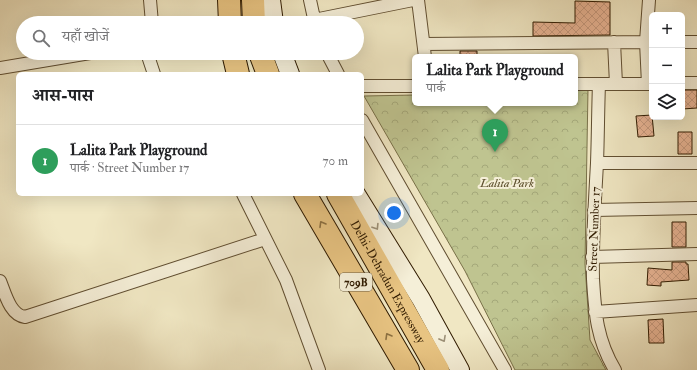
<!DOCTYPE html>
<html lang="hi">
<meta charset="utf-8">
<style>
body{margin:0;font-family:"IM FELL Double Pica","Noto Serif Devanagari",serif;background:#f2f2f2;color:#202124}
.controls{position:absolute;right:12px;top:12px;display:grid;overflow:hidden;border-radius:6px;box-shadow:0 4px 16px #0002}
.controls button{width:36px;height:36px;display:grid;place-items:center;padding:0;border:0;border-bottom:1px solid #e0e0e0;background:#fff;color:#202124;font:20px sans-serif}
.you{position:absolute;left:394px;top:213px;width:14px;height:14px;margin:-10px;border:3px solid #fff;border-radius:50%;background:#1a73e8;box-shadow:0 0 0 6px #1a73e833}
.badge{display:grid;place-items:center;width:26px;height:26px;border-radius:50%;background:#8f2418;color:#fff;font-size:13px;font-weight:700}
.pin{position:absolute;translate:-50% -33px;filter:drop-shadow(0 1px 2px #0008)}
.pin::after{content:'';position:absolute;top:21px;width:14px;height:12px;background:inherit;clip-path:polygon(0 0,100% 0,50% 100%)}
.popup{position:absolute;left:412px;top:54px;width:166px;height:52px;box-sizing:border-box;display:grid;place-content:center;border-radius:6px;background:#fff;filter:drop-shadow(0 1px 3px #0005);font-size:13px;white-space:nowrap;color:#757577}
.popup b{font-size:15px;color:#202124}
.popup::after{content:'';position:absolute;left:50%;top:100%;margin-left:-8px;border:8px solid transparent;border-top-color:#fff}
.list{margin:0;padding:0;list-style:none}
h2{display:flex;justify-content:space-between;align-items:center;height:52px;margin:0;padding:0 16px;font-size:17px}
h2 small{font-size:13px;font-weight:400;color:#757577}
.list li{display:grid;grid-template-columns:26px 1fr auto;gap:12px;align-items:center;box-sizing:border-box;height:72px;padding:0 16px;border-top:1px solid #e0e0e0}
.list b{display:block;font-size:15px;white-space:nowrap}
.list p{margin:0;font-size:13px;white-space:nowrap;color:#757577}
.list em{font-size:13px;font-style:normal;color:#757577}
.icon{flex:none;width:22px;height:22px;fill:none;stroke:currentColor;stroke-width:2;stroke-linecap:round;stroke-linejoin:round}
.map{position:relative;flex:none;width:697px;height:370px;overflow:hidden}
.search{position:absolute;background:#fff;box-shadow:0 4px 16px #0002;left:16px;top:16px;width:348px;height:44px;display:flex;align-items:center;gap:10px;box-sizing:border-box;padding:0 14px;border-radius:22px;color:#757577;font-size:15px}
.panel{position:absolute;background:#fff;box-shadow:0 4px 16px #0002;left:16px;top:72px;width:348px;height:124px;border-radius:6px}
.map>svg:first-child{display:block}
.forest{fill:url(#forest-crowns);stroke:#787048}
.building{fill:url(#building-cross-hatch);stroke:#301b00}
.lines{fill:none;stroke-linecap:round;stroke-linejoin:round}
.street-casing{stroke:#604e31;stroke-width:14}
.secondary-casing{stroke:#301b00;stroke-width:20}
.highway-casing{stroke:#301b00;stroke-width:24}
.street{stroke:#f5efd8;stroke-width:12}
.secondary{stroke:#f5efd8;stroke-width:18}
.highway{stroke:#e8c482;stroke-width:22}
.oneway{stroke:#8c7041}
.oneway2{stroke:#9c9077}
.labels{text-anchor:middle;stroke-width:4;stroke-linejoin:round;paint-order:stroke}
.shield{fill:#f5efd8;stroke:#6b5b41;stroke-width:1}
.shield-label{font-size:11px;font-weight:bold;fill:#301b00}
.park-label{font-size:12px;font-style:italic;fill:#5b4e2b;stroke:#f5efd8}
.street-label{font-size:12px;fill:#301b00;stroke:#f5efd8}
</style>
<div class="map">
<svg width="697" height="370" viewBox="0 0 697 370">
<defs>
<pattern id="forest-crowns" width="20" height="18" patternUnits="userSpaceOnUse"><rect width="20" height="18" fill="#bfc490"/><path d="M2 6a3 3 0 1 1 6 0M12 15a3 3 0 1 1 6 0" fill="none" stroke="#a4a87a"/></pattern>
<pattern id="building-cross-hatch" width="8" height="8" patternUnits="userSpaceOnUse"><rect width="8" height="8" fill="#e7b393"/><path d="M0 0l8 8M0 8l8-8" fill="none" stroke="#c6997d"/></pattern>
</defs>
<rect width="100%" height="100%" fill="#f0e7c3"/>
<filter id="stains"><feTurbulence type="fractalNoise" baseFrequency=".005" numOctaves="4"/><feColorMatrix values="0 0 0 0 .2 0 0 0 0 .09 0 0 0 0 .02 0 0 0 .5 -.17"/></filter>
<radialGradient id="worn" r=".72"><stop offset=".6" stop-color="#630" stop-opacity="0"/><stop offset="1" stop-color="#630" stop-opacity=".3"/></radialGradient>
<path class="forest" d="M 575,89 L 588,89 L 585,264 L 590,340 L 606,370 L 515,370 L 465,271 L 364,96 L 415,95 L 415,103 L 575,103 Z"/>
<path class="building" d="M 575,1 L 610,2 L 610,35 L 533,36 L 533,22 L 575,23 Z
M 460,51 L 477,51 L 477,57 L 460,57 Z
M 682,90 L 697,90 L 697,108 L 682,109 Z
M 652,115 L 654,136 L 638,137 L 636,116 Z
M 678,132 L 692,132 L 692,154 L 678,154 Z
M 672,222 L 686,222 L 686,247 L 672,247 Z
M 672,262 L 686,262 L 686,264 L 688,264 L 689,280 L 661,282 L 661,286 L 647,285 L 648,268 L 672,270 Z
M 663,319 L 664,343 L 649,343 L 648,320 Z"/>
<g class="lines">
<defs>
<path id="street" d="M 150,0 L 152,23
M 310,0 L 315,23
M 418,0 L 425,57
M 314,20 L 413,0
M 614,42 L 616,84
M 682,42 L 697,42
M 424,44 L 652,42
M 147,53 L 154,74
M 327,53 L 338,74
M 0,68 L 90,53
M 682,83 L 697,83
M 575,84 L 652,84
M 599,84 C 598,110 598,137 597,163 C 595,202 592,240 593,279 C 595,314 597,340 615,370
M 648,84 L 646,42 L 649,0
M 362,86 L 415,86
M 362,120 L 505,370
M 597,163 L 697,163
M 243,194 L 286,280 L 319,370
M 594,210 L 697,208
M 592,257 L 697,254
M 0,281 C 5,293 10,315 25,317 L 265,239
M 595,312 L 697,305"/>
<path id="secondary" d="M 271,0 L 274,23
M 282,53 L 290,74
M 356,194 L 421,299 L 460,370"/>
<g id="highway">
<path d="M 229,0 L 230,23"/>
<path d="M 253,0 L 254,23"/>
<path d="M 233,53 L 238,74"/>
<path d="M 260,53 L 268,74"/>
<path d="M 305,194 L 408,370"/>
<path id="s1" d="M 338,194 L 438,370"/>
</g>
</defs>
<use href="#street" class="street-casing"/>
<use href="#secondary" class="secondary-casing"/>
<use href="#highway" class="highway-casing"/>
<use href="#street" class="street"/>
<use href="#secondary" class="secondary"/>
<use href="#highway" class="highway"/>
</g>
<defs><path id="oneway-chevron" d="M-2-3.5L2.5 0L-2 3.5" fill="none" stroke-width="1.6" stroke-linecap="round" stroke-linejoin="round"/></defs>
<g class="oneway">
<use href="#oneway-chevron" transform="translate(322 224) rotate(-120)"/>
<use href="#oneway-chevron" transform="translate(388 336) rotate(-120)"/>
</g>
<g class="oneway2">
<use href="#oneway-chevron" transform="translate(376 227) rotate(58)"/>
<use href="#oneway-chevron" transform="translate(443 339) rotate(61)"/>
</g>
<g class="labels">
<rect class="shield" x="340" y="273" width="32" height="18" rx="3"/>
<g class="shield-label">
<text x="356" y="286">709B</text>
</g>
<g class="park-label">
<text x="507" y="187">Lalita Park</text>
</g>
<g class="street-label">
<text transform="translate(594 229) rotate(-88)" y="4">Street Number 17</text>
<text dy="4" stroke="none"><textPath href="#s1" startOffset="101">Delhi-Dehradun Expressway</textPath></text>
</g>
</g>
<rect width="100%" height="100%" filter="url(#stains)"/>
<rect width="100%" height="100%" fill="url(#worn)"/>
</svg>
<div class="controls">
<button>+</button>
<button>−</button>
<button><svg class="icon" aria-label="layers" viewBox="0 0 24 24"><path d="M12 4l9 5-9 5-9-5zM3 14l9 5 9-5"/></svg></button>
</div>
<div class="you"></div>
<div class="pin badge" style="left:495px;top:152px;background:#2e9e5b">1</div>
<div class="popup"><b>Lalita Park Playground</b>पार्क</div>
<div class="search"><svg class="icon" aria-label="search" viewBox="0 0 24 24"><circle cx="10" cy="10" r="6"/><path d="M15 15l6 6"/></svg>यहाँ खोजें</div>
<section class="panel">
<h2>आस-पास<small></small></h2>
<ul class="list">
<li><span class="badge" style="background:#2e9e5b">1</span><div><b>Lalita Park Playground</b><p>पार्क · Street Number 17</p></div><em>70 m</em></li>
</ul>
</section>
</div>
